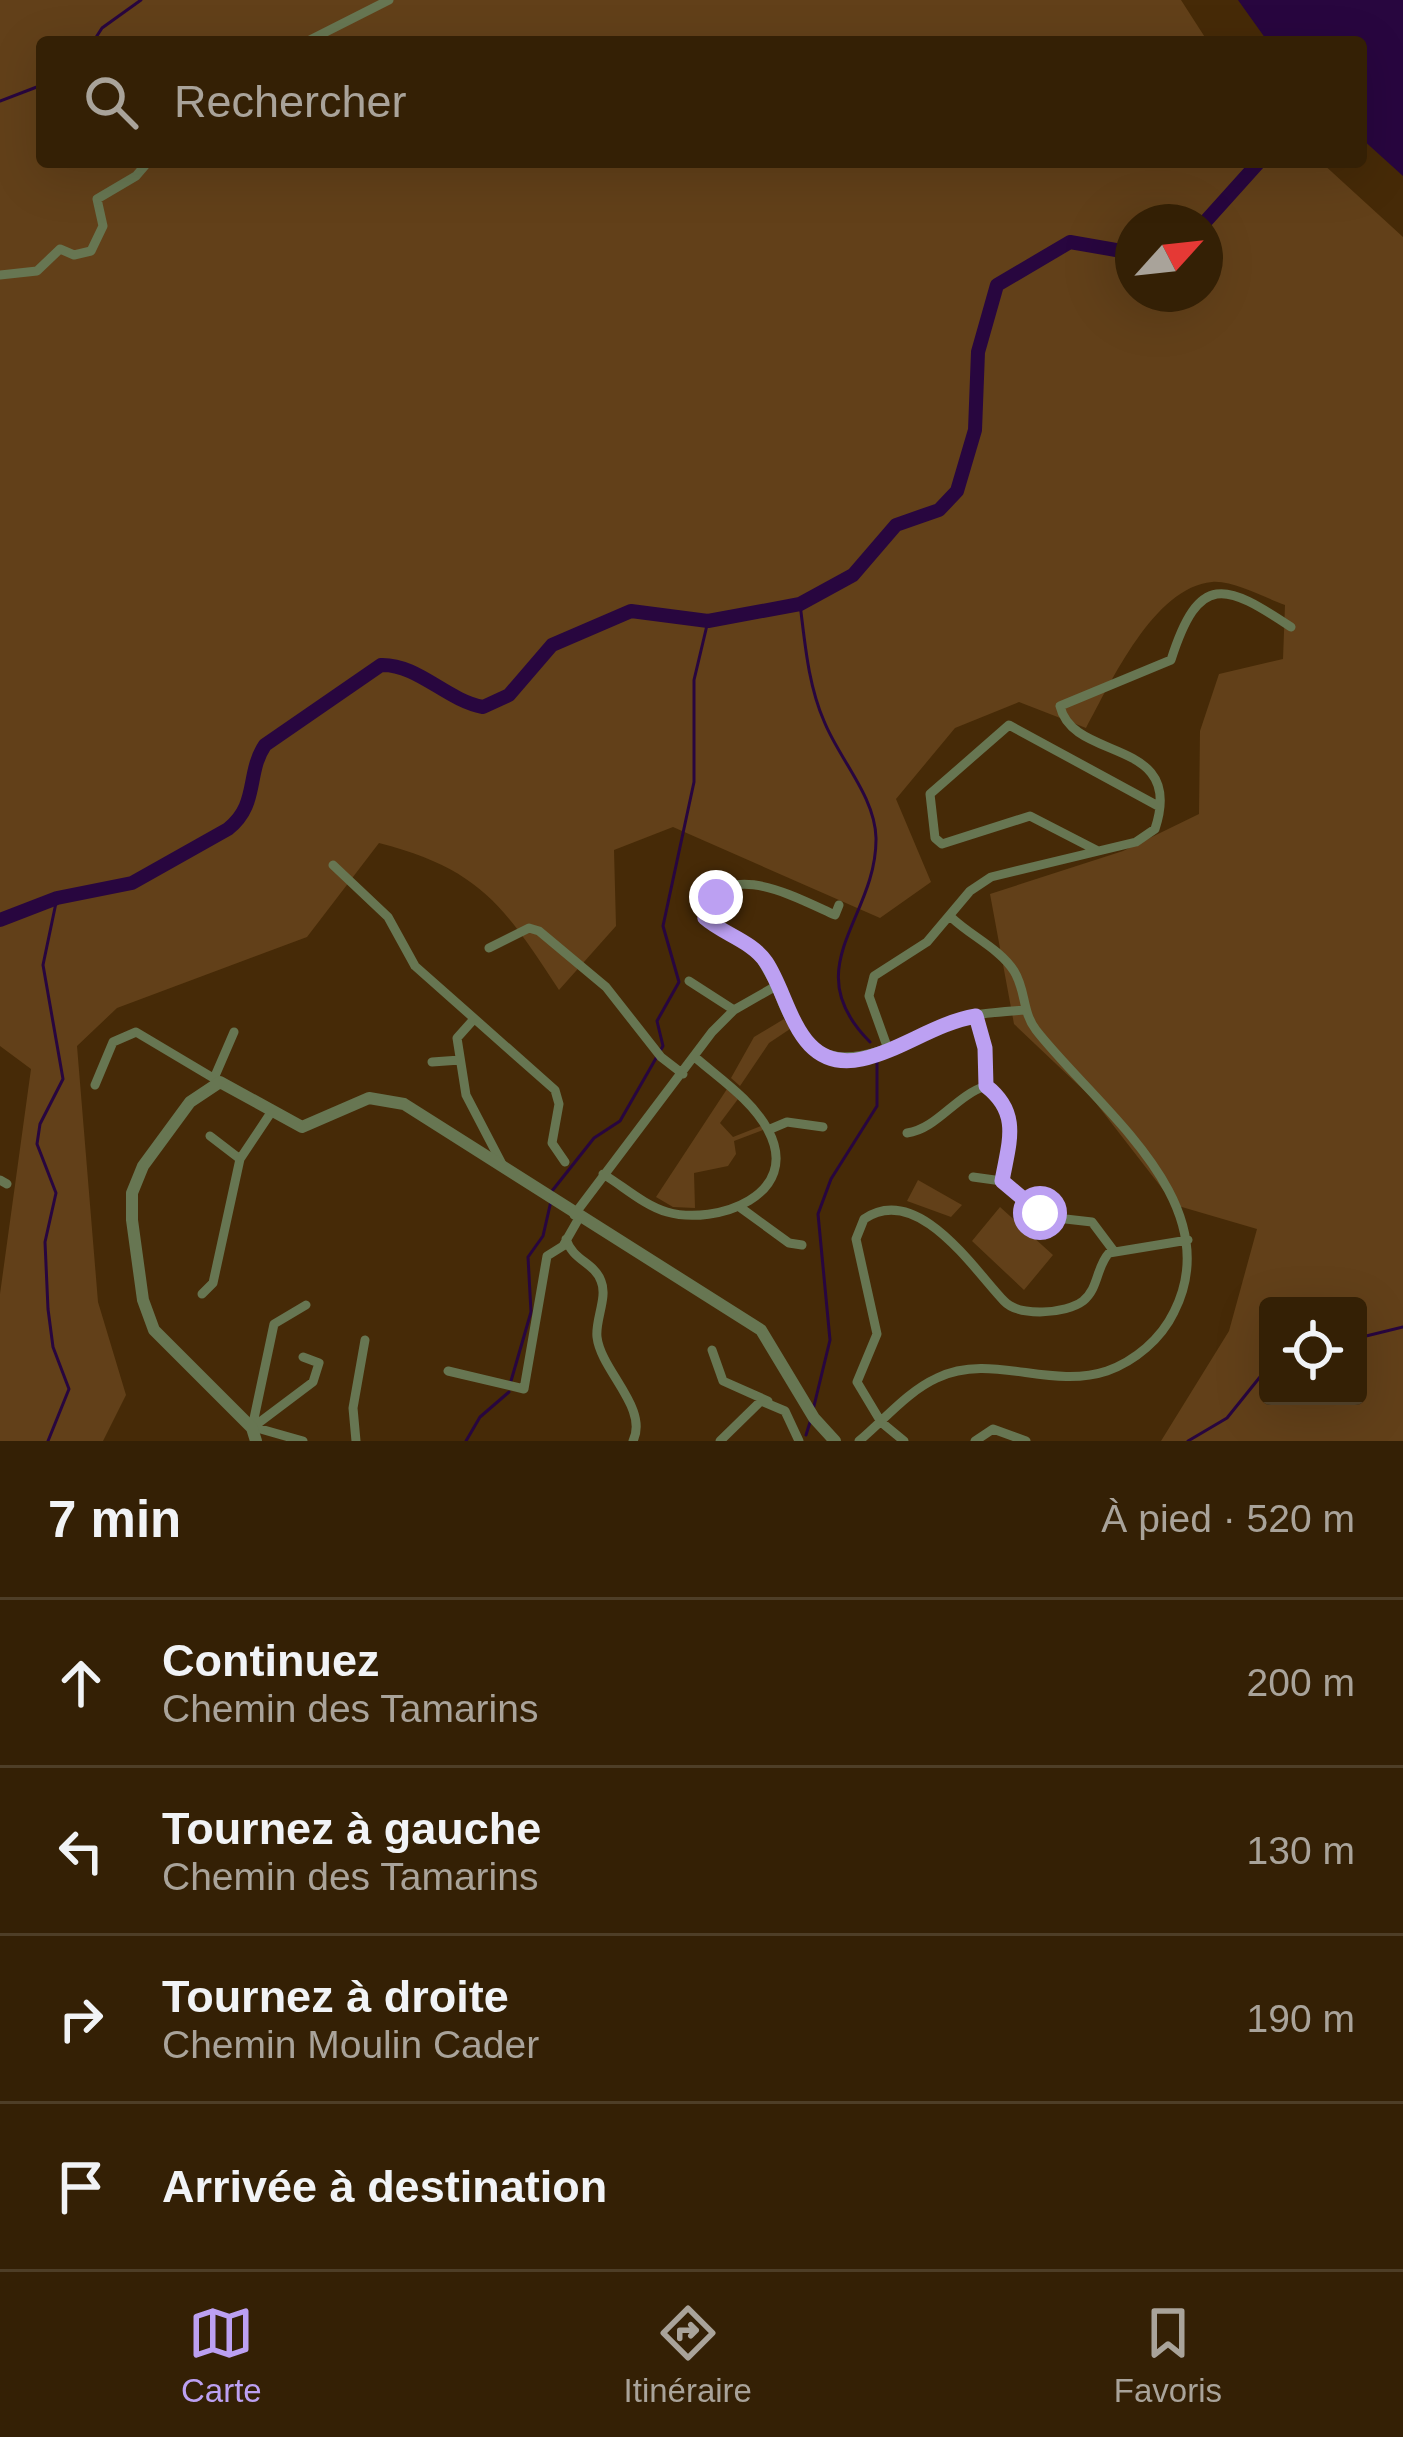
<!DOCTYPE html>
<html lang="fr">
<meta charset="utf-8">
<style>
body{margin:0;font-family:Arial,sans-serif;background:#3c280f;color:#f1f3f6}
.controls{position:absolute;right:36px;bottom:36px;display:grid;overflow:hidden;border-radius:12px;box-shadow:0 12px 48px #0002}
.controls button{width:108px;height:108px;display:grid;place-items:center;padding:0;border:0;border-bottom:3px solid #4e3e27;background:#342005;color:#f1f3f6;font:60px sans-serif}
.compass{position:absolute;left:1115px;top:204px;width:108px;height:108px;border-radius:50%;background:#342005;box-shadow:0 12px 48px #0002;rotate:63deg}
.stop{position:absolute;width:36px;height:36px;margin:-27px;border:9px solid #bca0f2;border-radius:50%;background:#fff}
.stop.end{background:#bca0f2;border-color:#fff;box-shadow:0 3px 12px #0008}
.list{margin:0;padding:0;list-style:none}
h2{display:flex;justify-content:space-between;align-items:center;height:156px;margin:0;padding:0 48px;font-size:51px}
h2 small{font-size:39px;font-weight:400;color:#a9a39a}
.list li{display:grid;grid-template-columns:78px 1fr auto;gap:36px;align-items:center;box-sizing:border-box;height:168px;padding:0 48px;border-top:3px solid #4e3e27}
.list b{display:block;font-size:45px;white-space:nowrap}
.list p{margin:0;font-size:39px;white-space:nowrap;color:#a9a39a}
.list em{font-size:39px;font-style:normal;color:#a9a39a}
.icon{flex:none;width:66px;height:66px;fill:none;stroke:currentColor;stroke-width:2;stroke-linecap:round;stroke-linejoin:round}
.map{position:relative;flex:none;width:1403px;height:1441px;overflow:hidden}
.search{position:absolute;background:#342005;box-shadow:0 12px 48px #0002;left:36px;right:36px;top:36px;height:132px;display:flex;align-items:center;gap:30px;box-sizing:border-box;padding:0 42px;border-radius:12px;color:#a9a39a;font-size:45px}
.sheet{height:828px;background:#342005}
nav{display:flex;justify-content:space-around;align-items:center;box-sizing:border-box;height:168px;border-top:3px solid #4e3e27;background:#342005;font-size:33px;color:#a9a39a}
nav a{display:grid;justify-items:center;gap:6px}
nav .on{color:#bca0f2}
.map>svg:first-child{display:block}
.green{fill:#624019;fill-rule:evenodd}
.water{fill:#28063f}
.lines{fill:none;stroke-linecap:round;stroke-linejoin:round}
.stream{stroke:#28063f;stroke-width:3}
.river{stroke:#28063f;stroke-width:14}
.minor{stroke:#677652;stroke-width:9}
.tertiary{stroke:#677652;stroke-width:12}
.route{stroke:#bca0f2;stroke-width:15}
</style>
<div class="map">
<svg width="1403" height="1441" viewBox="0 0 1403 1441">
<rect width="100%" height="100%" fill="#462a07"/>
<path class="green" d="M 0,0 L 1181,0 L 1208,42 L 42,42 L 42,162 L 1321,162 L 1403,237 L 1403,1441 L 1161,1441 L 1229,1331 L 1257,1229 L 1175,1205 L 1092,1098 L 1014,1024 L 990,894 L 1123,851 L 1199,814 L 1200,731 L 1219,674 L 1283,659 L 1285,605 C 1265,598 1233,580 1212,582 C 1154,587 1111,682 1086,728 L 1019,702 L 955,728 L 896,799 L 931,882 L 880,918 L 673,827 L 614,850 L 616,926 L 559,990 C 504,906 480,869 379,843 L 307,937 L 117,1008 L 77,1046 L 98,1302 L 126,1395 L 103,1441 L 0,1441 L 0,1294 L 31,1069 L 0,1046 ZM 1133,222 L 1205,222 L 1205,294 L 1133,294 ZM 1268,1306 L 1358,1306 L 1358,1396 L 1268,1396 Z
M 784,1019 L 790,1029 L 769,1043 L 740,1086 L 731,1078 L 754,1037 Z
M 727,1089 L 738,1099 L 720,1123 L 733,1137 L 761,1126 L 763,1130 L 734,1141 L 736,1154 L 728,1166 L 694,1173 L 695,1208 L 673,1207 L 656,1197 Z
M 918,1180 L 962,1205 L 951,1217 L 907,1201 Z
M 1000,1207 L 1053,1255 L 1024,1290 L 972,1241 Z"/>
<path class="water" d="M 1238,0 L 1403,0 L 1403,176 L 1361,138 L 1361,42 L 1268,42 Z"/>
<g class="lines">
<path class="stream" d="M 93,42 L 102,28 L 141,0
M 0,101 L 42,85
M 800,604 C 805,643 808,684 824,721 C 839,759 875,796 876,838 C 877,919 795,967 870,1042
M 552,1191 L 594,1138 L 620,1121 L 663,1046 L 657,1021 L 679,982 L 663,926 L 694,782 L 694,680 L 708,621
M 1358,1338 L 1403,1327
M 511,1381 L 531,1312 L 528,1257 L 543,1236 L 551,1201
M 813,1410 L 830,1340 L 818,1214 L 831,1179 L 877,1106 L 877,1061
M 806,1435 L 811,1419
M 48,1441 L 69,1389 L 53,1347 L 48,1309 L 45,1242 L 56,1193 L 37,1144 L 40,1124 L 63,1079 L 43,965 L 57,898
M 466,1441 L 480,1417 L 509,1392
M 1188,1441 L 1227,1418 L 1268,1367"/>
<path class="river" d="M 1205,222 L 1259,162
M 0,920 L 57,898 L 132,883 L 228,829 C 259,805 246,773 265,745 L 381,665 C 418,664 446,700 483,707 L 509,695 L 552,645 L 631,611 L 708,621 L 800,604 L 853,575 L 896,525 L 939,510 L 957,491 L 975,430 L 978,352 L 997,285 L 1070,242 L 1133,253"/>
<path class="minor" d="M 306,42 L 389,0
M 0,275 L 37,271 L 60,249 L 74,255 L 91,251 L 103,226 L 97,199 L 136,176 L 148,162
M 1098,851 L 1030,816 L 942,844 L 935,838 L 930,794 L 1009,725 L 1158,806
M 333,865 L 388,917 L 415,966 L 555,1090 L 559,1104 L 552,1143 L 565,1162
M 489,948 L 529,928 L 539,931 L 606,987 L 661,1057 L 683,1074
M 689,981 L 734,1010
M 776,986 L 756,951 L 705,918 C 718,853 799,899 835,915 L 839,905
M 976,1015 L 985,1048 L 986,1086 C 1021,1113 1009,1143 1002,1181
M 474,1019 L 457,1038 L 466,1095 L 502,1164
M 888,1049 L 869,996 L 874,976 L 927,942 L 970,891 L 991,877 L 1136,842 L 1155,829 C 1186,736 1073,763 1060,706 L 1171,660 C 1199,572 1225,583 1291,627
M 432,1062 L 460,1060
M 215,1076 L 234,1032
M 95,1085 L 113,1042 L 136,1032 L 220,1082
M 768,1130 L 787,1122 L 823,1127
M 907,1133 C 937,1129 956,1095 986,1086
M 210,1136 L 240,1159
M 603,1174 C 623,1186 645,1206 667,1212 C 716,1226 803,1195 768,1130 C 752,1100 720,1079 696,1058
M 973,1177 L 1002,1181 L 1048,1217 L 1092,1222 L 1113,1250
M 0,1180 L 7,1184
M 741,1208 L 789,1243 L 802,1245
M 574,1215 L 712,1032 L 734,1010 L 776,986 C 812,1095 872,1054 950,1022 C 973,1013 1000,1012 1025,1010
M 566,1239 C 573,1261 594,1262 601,1281 C 608,1297 595,1320 597,1337 C 601,1371 649,1408 633,1441
M 202,1294 L 213,1283 L 240,1159 L 272,1111
M 712,1350 L 723,1381 L 768,1401
M 448,1371 L 524,1389 L 547,1256 L 563,1246 L 579,1218
M 252,1428 L 274,1324 L 306,1305
M 252,1428 L 313,1382 L 319,1363 L 303,1357
M 257,1428 L 303,1441
M 356,1441 L 353,1408 L 365,1340
M 720,1441 L 761,1401 L 785,1411 L 799,1441
M 859,1441 C 884,1420 908,1391 937,1378 C 991,1352 1050,1390 1107,1371 C 1135,1361 1161,1339 1174,1312 C 1230,1202 1096,1107 1036,1030 C 1022,1012 1026,990 1014,971 C 1000,949 971,936 952,918
M 904,1441 L 881,1422 L 857,1382 L 877,1334 L 856,1239 L 864,1219 C 918,1182 974,1270 1004,1301 C 1019,1317 1066,1314 1083,1301 C 1099,1288 1096,1267 1109,1253 L 1188,1240
M 975,1441 L 993,1429 L 1026,1441"/>
<path class="tertiary" d="M 256,1441 L 252,1428 L 154,1330 L 143,1300 L 132,1220 L 132,1193 L 143,1166 L 190,1102 L 220,1082 L 302,1127 L 369,1098 L 404,1104 L 761,1330 L 814,1418 L 835,1441"/>
</g>
<g class="lines">
<path class="route" d="M 716,897 L 705,918 C 723,934 752,941 766,962 C 791,999 796,1073 862,1059 C 902,1050 935,1023 976,1016 L 985,1048 L 986,1086 C 1021,1113 1009,1142 1002,1181 L 1040,1213"/>
</g>
</svg>
<div class="controls">
<button><svg class="icon" aria-label="locate" viewBox="0 0 24 24"><circle cx="12" cy="12" r="6"/><path d="M12 2v4M12 18v4M2 12h4M18 12h4"/></svg></button>
</div>
<svg class="compass" viewBox="-18 -18 36 36"><path d="M0-13l5 13h-10z" fill="#e53935"/><path d="M0 13l5-13h-10z" fill="#a9a39a"/></svg>
<div class="stop" style="left:1040px;top:1213px"></div>
<div class="stop end" style="left:716px;top:897px"></div>
<div class="search"><svg class="icon" aria-label="search" viewBox="0 0 24 24"><circle cx="10" cy="10" r="6"/><path d="M15 15l6 6"/></svg>Rechercher</div>
</div>
<section class="sheet">
<h2>7 min<small>À pied · 520 m</small></h2>
<ul class="list">
<li><svg class="icon" aria-label="ahead" viewBox="0 0 24 24"><path d="M12 20V5M6 11l6-6 6 6"/></svg><div><b>Continuez</b><p>Chemin des Tamarins</p></div><em>200 m</em></li>
<li><svg class="icon" aria-label="left" viewBox="0 0 24 24"><path d="M17 20v-9H6M10 6l-5 5 5 5"/></svg><div><b>Tournez à gauche</b><p>Chemin des Tamarins</p></div><em>130 m</em></li>
<li><svg class="icon" aria-label="right" viewBox="0 0 24 24"><path d="M7 20v-9h11M14 6l5 5-5 5"/></svg><div><b>Tournez à droite</b><p>Chemin Moulin Cader</p></div><em>190 m</em></li>
<li><svg class="icon" aria-label="arrive" viewBox="0 0 24 24"><path d="M6 21V4h12l-3 4 3 4H6"/></svg><div><b>Arrivée à destination</b></div></li>
</ul>
</section>
<nav>
<a class="on"><svg class="icon" aria-label="map" viewBox="0 0 24 24"><path d="M3 6l6-2 6 2 6-2v14l-6 2-6-2-6 2zM9 4v14M15 6v14"/></svg>Carte</a>
<a><svg class="icon" aria-label="directions" viewBox="0 0 24 24"><path d="M12 3l9 9-9 9-9-9zM9 14v-3h6M13 9l2 2-2 2"/></svg>Itinéraire</a>
<a><svg class="icon" aria-label="saved" viewBox="0 0 24 24"><path d="M7 4h10v16l-5-4-5 4z"/></svg>Favoris</a>
</nav>
